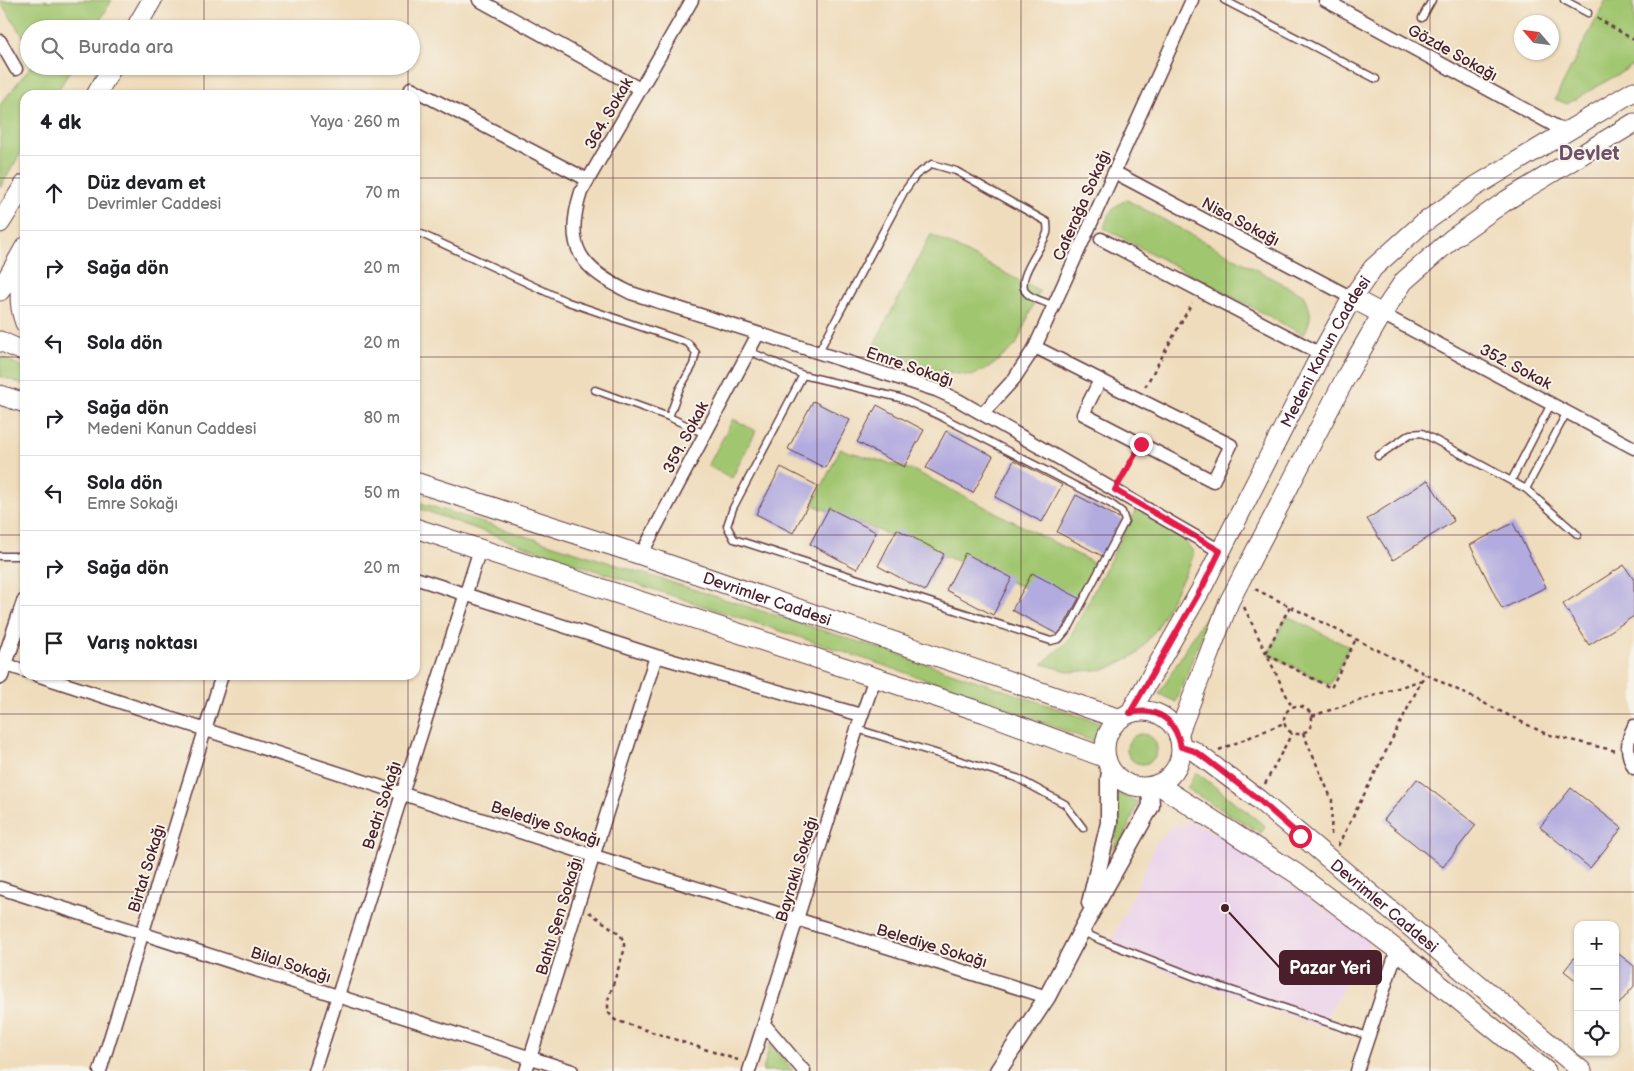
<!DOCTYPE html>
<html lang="tr">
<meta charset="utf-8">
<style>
body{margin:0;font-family:"Balsamiq Sans",sans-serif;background:#f6f6f6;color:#202124}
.controls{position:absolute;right:15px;bottom:15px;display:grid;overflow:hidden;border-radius:10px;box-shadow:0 1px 4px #0004}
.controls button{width:45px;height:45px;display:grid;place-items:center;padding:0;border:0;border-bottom:1px solid #e0e0e0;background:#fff;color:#202124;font:25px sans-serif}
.compass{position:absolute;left:1514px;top:15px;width:45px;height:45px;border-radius:50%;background:#fff;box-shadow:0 1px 4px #0004;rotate:298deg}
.stop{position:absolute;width:15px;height:15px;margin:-11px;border:4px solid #e11d48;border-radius:50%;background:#fff}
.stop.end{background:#e11d48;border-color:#fff;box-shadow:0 1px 5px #0008}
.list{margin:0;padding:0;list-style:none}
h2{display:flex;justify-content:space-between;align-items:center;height:65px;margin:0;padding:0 20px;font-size:21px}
h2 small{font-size:16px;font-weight:400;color:#757577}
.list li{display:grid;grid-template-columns:32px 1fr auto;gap:15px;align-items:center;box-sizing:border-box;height:75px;padding:0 20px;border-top:1px solid #e0e0e0}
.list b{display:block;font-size:19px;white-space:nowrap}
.list p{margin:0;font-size:16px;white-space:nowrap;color:#757577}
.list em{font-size:16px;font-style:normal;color:#757577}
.icon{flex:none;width:28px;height:28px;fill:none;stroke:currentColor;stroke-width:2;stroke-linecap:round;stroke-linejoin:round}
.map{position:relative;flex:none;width:1634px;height:1071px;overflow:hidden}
.search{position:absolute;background:#fff;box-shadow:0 1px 4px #0004;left:20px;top:20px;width:400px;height:55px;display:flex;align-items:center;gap:12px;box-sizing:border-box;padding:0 18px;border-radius:28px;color:#757577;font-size:19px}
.panel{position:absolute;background:#fff;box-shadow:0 1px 4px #0004;left:20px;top:90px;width:400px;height:590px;border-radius:15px}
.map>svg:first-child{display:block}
.built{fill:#ebd1eb}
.green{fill:#a1c66f;stroke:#76724d}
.building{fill:#b2abdf}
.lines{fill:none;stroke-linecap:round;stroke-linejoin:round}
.service-casing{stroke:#633b41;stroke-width:9}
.minor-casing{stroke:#633b41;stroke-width:15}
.tertiary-casing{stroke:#633b41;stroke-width:19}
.secondary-casing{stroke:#633b41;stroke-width:21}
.path{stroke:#633b41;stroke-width:2.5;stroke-dasharray:4 4;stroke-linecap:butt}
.service{stroke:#fff;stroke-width:6}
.minor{stroke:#fff;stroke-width:12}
.tertiary{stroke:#fff;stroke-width:16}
.secondary{stroke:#fff;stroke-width:19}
.route{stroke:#e11d48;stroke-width:6}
.grid{fill:none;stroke:#4a1f2b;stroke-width:1;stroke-opacity:0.55}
.labels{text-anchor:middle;stroke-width:4;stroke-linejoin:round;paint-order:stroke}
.street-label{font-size:16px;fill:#4a1f2b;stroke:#f7f3e8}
.district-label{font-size:21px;font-weight:bold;fill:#6e506a;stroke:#f7f3e8}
.leader{fill:none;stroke:#4a1f2b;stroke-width:2}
.callout-dot{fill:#4a1f2b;stroke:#f7f3e8;stroke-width:2}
.callout{fill:#4a1f2b;stroke:#4a1f2b;stroke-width:2}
.callout-label{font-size:18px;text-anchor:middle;font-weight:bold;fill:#fff}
</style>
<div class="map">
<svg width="1634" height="1071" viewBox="0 0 1634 1071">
<rect width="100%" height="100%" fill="#f7f3e8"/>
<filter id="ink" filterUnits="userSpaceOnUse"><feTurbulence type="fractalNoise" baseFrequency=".02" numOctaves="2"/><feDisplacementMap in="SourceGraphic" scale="10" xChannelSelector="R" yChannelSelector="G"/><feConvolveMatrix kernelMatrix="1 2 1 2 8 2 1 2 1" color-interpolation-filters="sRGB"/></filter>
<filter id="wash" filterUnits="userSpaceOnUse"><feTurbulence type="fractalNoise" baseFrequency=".0096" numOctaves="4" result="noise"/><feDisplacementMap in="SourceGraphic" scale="20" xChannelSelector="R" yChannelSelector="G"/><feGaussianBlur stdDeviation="1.12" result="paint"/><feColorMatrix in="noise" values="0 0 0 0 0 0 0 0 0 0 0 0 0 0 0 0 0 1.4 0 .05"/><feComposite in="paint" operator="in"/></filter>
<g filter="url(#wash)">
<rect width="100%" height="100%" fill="#efdcbc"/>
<path class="built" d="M 1191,822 L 1223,836 L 1370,942 L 1321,1027 L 1108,950 L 1156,843 L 1172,827 Z"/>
<path class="green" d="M 112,0 L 95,29 L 29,29 L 29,46 L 0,1 Z
M 1606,0 L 1634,0 L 1634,65 L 1567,104 L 1555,99 Z
M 31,66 L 73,66 L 55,95 L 25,95 L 25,146 L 0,188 L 0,105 Z
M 1127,200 L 1303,295 C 1313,314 1312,316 1304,335 L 1104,228 C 1108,214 1113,205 1127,200 Z
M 931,234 L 1039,291 L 1016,345 L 993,365 L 972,376 L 933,370 L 873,347 Z
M 2,357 L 25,368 L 25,385 L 0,376 L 0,360 Z
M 733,419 L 756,431 L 732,478 L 708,466 Z
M 840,449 L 915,471 L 1096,564 L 1072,606 L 813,505 Z
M 415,501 L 913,659 L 1100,723 L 1094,742 C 939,680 778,631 619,578 C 550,556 483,531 415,507 Z
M 1137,508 L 1185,541 L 1194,553 L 1190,564 L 1157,628 L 1137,654 L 1107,669 L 1071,672 L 1042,664 L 1068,641 Z
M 1216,598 L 1176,702 L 1159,694 Z
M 1287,616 L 1349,647 L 1330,685 L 1268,654 Z
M1127 749a15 15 0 1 1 30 0a15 15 0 1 1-30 0Z
M 1196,772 L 1265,826 L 1261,833 L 1187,789 Z
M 1115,792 L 1138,802 L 1118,853 L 1114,851 L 1119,817 Z
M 770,1043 L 793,1071 L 763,1071 Z"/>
<g id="blocks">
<path class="building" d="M 813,401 L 850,420 L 825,468 L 788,449 Z
M 877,405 L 924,430 L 904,467 L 857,442 Z
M 946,431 L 993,456 L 973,493 L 926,468 Z
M 1014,460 L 1062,485 L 1042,522 L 995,497 Z
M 781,467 L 818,486 L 793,533 L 756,514 Z
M 1428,480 L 1454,521 L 1393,560 L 1367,519 Z
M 1076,495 L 1123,520 L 1104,557 L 1057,532 Z
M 829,508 L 876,532 L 857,569 L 810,544 Z
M 1513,523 L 1546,587 L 1502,609 L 1470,545 Z
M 897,529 L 944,554 L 925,591 L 878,566 Z
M 965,553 L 1012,578 L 993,615 L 946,590 Z
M 1624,565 L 1634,580 L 1634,616 L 1589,645 L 1563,604 Z
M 1032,573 L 1079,598 L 1059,635 L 1012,610 Z
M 1417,779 L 1476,825 L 1443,867 L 1384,820 Z
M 1571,788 L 1622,828 L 1590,868 L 1540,827 Z
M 1615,951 L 1634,966 L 1634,986 L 1615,1009 Z
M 1578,953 L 1578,982 L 1564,971 Z"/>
</g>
</g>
<g filter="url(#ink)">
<use href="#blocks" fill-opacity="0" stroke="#633b41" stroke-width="1"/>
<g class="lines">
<defs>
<path id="service" d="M 1224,0 L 1376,79
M 1564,0 L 1588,13
M 1422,18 L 1432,0
M 415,231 L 568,302 L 688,343 L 696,353 L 693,365 L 679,390 L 669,417
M 749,351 L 803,375 L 900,398 L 940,416 L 1111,504 L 1122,512 L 1125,521 L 1070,626 L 1059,639 L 1051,641 L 734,539 L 727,526 L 733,508 L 803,375
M 818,353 L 904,192 L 916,175 L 932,164 L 956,171 L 1047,222 C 1047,226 1048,230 1047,233 C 1042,249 1011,283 1029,295 C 1036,300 1046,302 1054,306
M 595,390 L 669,417 L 705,434
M 1378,456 L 1410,434 L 1422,433 L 1526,489 L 1578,535
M 1511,481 L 1551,404
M 1526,489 L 1567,412
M 0,556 L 25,556
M 857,729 L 1017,778 L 1065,804 L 1083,828
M 1083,932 L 1100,940 L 1216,985 L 1368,1036"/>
<path id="minor" d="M 479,0 L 640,89
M 692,0 L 581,192 C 563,248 581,269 631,293 L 936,390 L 958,400 L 1220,551
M 1325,0 L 1566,132
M 0,41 L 16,69
M 411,88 L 588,180
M 1114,172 L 1352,298
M 1101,239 L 1321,354
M 1382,314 L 1634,448
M 1035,347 C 1100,380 1166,413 1231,445 L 1213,481 L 1083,414 L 1100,380
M 983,413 L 1014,379 L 1035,347 L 1192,0
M 641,555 L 758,334
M 415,578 L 656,656 L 861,715
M 4,664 L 25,671
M 37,675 L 594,856 L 1047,997
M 1634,726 C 1626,741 1626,753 1634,768
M 0,888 L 572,1071
M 764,1024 L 804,1071
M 100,1071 L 222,675
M 314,1071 L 480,549
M 526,1071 L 656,656
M 749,1071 L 857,729 L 875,678
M 1357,1071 L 1397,950"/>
<path id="tertiary" d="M 0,676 L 25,602
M 1090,903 L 1109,823 L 1109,778 L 1111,768
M 998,1071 L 1047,997 L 1086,922 L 1151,806 L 1150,785"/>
<g id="secondary">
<path d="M 135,29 L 152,0"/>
<path d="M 96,95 L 113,66"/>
<path d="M 0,223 L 25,184"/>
<path d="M 25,262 C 20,284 17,302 25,323"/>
<path d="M 0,291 L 25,247"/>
<path d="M 1352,298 L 1382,314"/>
<path d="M 0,341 L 25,352"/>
<path d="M 0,395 L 25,403"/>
<path id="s1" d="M 415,482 L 641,555 L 1120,719"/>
<path d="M 415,528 L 985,713 L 1106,758"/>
<circle cx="1143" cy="749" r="38"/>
<path id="s2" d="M 1130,713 L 1203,586 L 1321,354 L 1352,298 L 1373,268 L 1422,224 L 1476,186 L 1634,91"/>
<path d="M 1178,735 L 1229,602 L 1347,375 L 1382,314 L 1404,281 L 1453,238 L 1507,200 L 1634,123"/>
<path id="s3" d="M 1181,747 L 1194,751 L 1258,799 L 1582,1071"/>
<path d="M 1157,784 L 1297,874 L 1397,950 L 1546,1071"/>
</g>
</defs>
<use href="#service" class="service-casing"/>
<use href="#minor" class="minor-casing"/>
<use href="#tertiary" class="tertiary-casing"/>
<use href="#secondary" class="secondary-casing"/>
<path class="path" d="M 1597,18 L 1634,40
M 1145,387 L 1192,303
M 1121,480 L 1135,455
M 1255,589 L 1546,734 L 1616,751
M 1244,607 L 1292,707
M 1266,653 L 1290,606
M 1268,655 L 1331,688 L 1356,639
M1284 720a14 14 0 1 1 28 0a14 14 0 1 1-28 0Z
M 1312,716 L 1422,680
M 1303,733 L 1332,800 L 1331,839
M 1219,750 L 1284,723
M 1265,784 L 1292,733
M 1338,846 L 1425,674
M 589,912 L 620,934 L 624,942 L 624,951 L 608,1000 L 608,1012 L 615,1020 L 738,1060"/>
<use href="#service" class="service"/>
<use href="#minor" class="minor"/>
<use href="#tertiary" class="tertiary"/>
<use href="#secondary" class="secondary"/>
</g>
</g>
<g class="lines" filter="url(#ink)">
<path class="route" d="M 1141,444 L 1115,490 L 1220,551 L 1203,586 L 1130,713 C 1158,707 1175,719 1181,747 L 1194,751 L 1202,756 L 1258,799 L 1300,836"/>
</g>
<path class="grid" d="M 204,0 L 204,29M 408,0 L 408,29M 613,0 L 613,1071M 817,0 L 817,1071M 1021,0 L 1021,1071M 1226,0 L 1226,1071M 1430,0 L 1430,1071M 204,66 L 204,95M 408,66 L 408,95M 0,178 L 25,178M 415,178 L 1634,178M 0,357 L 25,357M 415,357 L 1634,357M 0,535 L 25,535M 415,535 L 1634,535M 204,675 L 204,1071M 408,675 L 408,1071M 0,714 L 1634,714M 0,892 L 1634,892"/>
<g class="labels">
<g class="street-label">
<text transform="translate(1453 52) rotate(29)" y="6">Gözde Sokağı</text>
<text transform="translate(608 113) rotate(-60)" y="6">364. Sokak</text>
<text transform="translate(1081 205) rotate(-66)" y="6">Caferağa Sokağı</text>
<text transform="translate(1241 221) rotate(28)" y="6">Nisa Sokağı</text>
<text dy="6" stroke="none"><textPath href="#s2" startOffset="411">Medeni Kanun Caddesi</textPath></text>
<text transform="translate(910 366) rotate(19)" y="6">Emre Sokağı</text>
<text transform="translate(1516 366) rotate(28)" y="6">352. Sokak</text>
<text transform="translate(685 437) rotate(-62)" y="6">359. Sokak</text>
<text dy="6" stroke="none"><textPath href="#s1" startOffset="371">Devrimler Caddesi</textPath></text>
<text transform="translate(381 805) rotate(-72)" y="6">Bedri Sokağı</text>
<text transform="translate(546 823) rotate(18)" y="6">Belediye Sokağı</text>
<text transform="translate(146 868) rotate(-73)" y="6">Birtat Sokağı</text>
<text transform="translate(796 869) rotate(-73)" y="6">Bayraklı Sokağı</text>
<text dy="6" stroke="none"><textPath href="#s3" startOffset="259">Devrimler Caddesi</textPath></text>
<text transform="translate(558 916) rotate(-73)" y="6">Bahtı Şen Sokağı</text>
<text transform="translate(932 945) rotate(17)" y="6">Belediye Sokağı</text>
<text transform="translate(291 964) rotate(18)" y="6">Bilal Sokağı</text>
</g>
<g class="district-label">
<text x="1589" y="160">Devlet</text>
</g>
</g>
<path class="leader" d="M1225 908L1280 968"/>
<circle class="callout-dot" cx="1225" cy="908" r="5"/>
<rect class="callout" x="1280" y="951" width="101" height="33" rx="5"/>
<g class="callout-label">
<text x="1330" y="974">Pazar Yeri</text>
</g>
</svg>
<div class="controls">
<button>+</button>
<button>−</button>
<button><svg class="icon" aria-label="locate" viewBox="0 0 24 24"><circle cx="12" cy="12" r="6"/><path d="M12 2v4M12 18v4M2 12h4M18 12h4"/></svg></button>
</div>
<svg class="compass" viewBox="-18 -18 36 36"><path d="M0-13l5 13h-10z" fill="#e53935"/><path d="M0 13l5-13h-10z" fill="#757577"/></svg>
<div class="stop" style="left:1300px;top:836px"></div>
<div class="stop end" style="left:1141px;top:444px"></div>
<div class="search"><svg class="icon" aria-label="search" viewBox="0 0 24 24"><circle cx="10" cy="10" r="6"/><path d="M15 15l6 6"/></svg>Burada ara</div>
<section class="panel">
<h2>4 dk<small>Yaya · 260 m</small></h2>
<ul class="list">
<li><svg class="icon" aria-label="ahead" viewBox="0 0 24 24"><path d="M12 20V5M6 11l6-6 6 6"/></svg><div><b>Düz devam et</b><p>Devrimler Caddesi</p></div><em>70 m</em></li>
<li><svg class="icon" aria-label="right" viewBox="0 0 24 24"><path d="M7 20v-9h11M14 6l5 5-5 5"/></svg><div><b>Sağa dön</b></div><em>20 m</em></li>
<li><svg class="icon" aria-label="left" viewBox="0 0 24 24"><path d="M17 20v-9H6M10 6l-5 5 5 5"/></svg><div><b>Sola dön</b></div><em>20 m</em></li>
<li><svg class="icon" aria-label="right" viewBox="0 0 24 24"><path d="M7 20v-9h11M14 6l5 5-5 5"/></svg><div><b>Sağa dön</b><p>Medeni Kanun Caddesi</p></div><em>80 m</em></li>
<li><svg class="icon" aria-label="left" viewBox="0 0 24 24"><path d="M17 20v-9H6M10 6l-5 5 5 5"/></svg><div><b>Sola dön</b><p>Emre Sokağı</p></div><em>50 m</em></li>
<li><svg class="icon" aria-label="right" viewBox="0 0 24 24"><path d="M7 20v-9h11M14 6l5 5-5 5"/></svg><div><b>Sağa dön</b></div><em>20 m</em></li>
<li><svg class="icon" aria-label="arrive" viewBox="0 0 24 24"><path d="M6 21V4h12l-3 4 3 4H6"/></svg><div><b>Varış noktası</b></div></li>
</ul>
</section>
</div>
